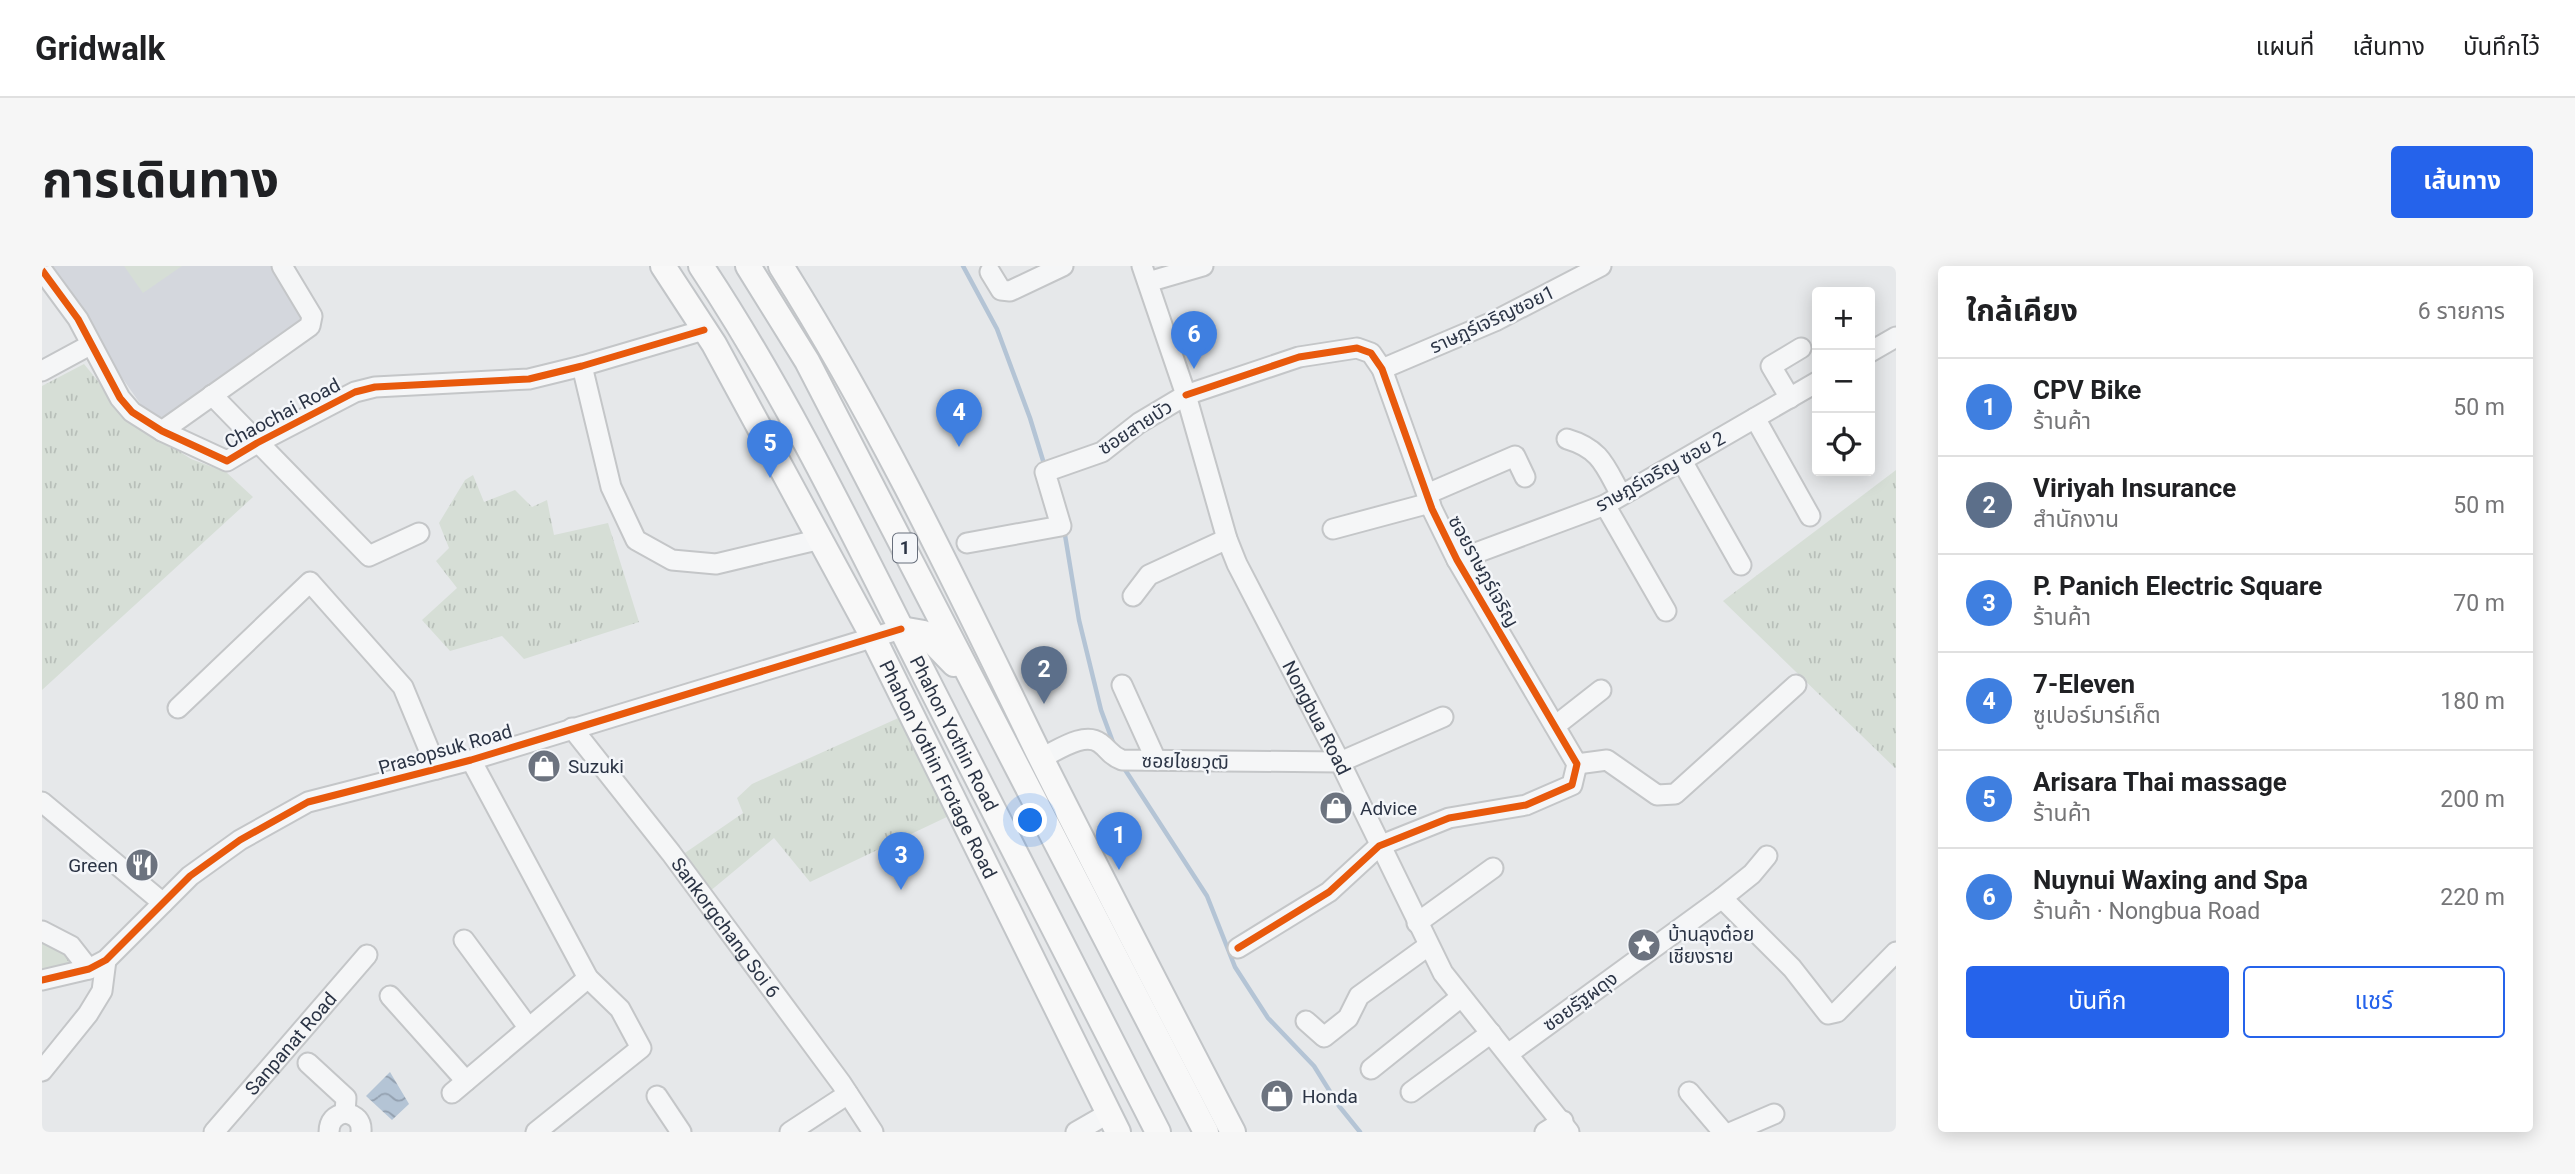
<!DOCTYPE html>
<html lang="th">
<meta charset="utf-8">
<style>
body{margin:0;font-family:Roboto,"Noto Sans Thai",sans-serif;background:#f6f6f6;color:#202124}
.controls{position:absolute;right:21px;top:21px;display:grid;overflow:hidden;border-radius:7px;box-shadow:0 4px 18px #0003}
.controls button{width:63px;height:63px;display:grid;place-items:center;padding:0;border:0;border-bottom:2px solid #e0e0e0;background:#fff;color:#202124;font:35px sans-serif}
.you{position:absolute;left:989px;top:555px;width:24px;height:24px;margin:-18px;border:5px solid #fff;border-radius:50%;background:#1a73e8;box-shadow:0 0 0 10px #1a73e833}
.badge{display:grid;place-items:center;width:46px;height:46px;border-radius:50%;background:#2563eb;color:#fff;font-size:23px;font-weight:700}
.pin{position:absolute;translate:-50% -58px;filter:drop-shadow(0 2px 4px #0008)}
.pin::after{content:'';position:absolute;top:37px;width:24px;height:21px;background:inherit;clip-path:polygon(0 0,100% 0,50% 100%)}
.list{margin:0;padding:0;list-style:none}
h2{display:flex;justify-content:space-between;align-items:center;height:91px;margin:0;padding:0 28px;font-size:30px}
h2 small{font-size:23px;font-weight:400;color:#757577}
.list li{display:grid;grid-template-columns:46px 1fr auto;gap:21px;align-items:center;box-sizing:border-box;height:98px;padding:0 28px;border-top:2px solid #e0e0e0}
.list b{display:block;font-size:26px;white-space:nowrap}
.list p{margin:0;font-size:23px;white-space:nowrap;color:#757577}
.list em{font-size:23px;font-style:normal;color:#757577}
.actions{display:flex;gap:14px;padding:21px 28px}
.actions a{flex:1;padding:16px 0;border:2px solid #2563eb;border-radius:7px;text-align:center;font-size:24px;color:#2563eb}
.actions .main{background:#2563eb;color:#fff}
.icon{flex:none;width:38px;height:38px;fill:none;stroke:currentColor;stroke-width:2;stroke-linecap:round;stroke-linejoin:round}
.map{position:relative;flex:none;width:1854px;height:866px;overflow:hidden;border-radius:7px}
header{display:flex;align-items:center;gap:42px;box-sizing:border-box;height:98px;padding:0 35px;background:#fff;border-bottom:2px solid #e0e0e0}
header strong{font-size:33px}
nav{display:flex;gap:38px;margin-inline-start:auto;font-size:24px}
.intro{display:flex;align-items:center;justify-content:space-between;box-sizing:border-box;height:168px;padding:0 42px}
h1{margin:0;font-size:49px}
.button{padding:18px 32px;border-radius:7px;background:#2563eb;color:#fff;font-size:24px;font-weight:700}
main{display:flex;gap:42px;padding:0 42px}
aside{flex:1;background:#fff;border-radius:7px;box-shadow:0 4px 18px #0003}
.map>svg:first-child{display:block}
.built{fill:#d4d7dd}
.grass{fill:url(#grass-tufts)}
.pitch{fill:#d6ded6}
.water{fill:url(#water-waves)}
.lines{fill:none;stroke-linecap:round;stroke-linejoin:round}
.stream{stroke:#b4c4d5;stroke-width:4.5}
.minor-casing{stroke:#c4c6c8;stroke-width:23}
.major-casing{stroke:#c2c5c8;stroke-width:28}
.minor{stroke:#f5f6f7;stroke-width:19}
.major{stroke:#f8f8f8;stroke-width:24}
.cycleway-casing{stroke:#f4f6f9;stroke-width:11}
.cycleway{stroke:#e8590c;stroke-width:7}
.labels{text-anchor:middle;stroke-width:5;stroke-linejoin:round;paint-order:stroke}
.shield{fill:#f4f6f9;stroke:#676e7b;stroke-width:2}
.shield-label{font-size:18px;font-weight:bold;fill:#2b3445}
.street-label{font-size:19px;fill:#2b3445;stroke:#f4f6f9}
.poi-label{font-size:19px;fill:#2b3445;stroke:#f4f6f9;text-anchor:start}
</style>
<header>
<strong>Gridwalk</strong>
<nav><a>แผนที่</a><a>เส้นทาง</a><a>บันทึกไว้</a></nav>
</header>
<div class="intro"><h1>การเดินทาง</h1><a class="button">เส้นทาง</a></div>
<main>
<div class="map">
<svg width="1854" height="866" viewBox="0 0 1854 866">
<defs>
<pattern id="grass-tufts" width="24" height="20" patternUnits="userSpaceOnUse" patternTransform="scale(1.75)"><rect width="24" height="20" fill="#d6ded6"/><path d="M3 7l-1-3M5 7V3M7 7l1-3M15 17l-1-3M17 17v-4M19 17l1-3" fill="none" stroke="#b8bfb9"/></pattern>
<pattern id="water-waves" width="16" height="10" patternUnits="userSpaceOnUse" patternTransform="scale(1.75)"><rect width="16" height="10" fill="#b4c4d5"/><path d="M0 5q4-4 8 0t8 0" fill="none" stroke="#93a0af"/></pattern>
</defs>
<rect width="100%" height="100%" fill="#e6e8ea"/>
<path class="built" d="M 2,0 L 232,0 L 265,53 L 121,156 L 111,156 Z"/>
<path class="grass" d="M 42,98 L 86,152 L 149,193 L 184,206 L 211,231 L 0,424 L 0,120 Z
M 1854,204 L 1854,501 L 1853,502 L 1681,335 Z
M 431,209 L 442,236 L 473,224 L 490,241 L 505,234 L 512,269 L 566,257 L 597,356 L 482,393 L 460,370 L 408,385 L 380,354 L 415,322 L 394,295 L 407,282 L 397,257 L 423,214 Z
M 863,449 L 909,549 L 768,616 L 732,572 L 667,626 L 640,589 L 701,547 L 695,532 L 710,518 Z
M 0,671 L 25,685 L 33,696 L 0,703 Z"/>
<path class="pitch" d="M 82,0 L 140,0 L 101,27 Z"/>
<path class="water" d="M 348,806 L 367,838 L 350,854 L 324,830 Z"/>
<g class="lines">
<path class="stream" d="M 921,0 L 955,63 L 988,152 L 1003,201
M 1022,263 L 1037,354 L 1059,444 L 1072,479
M 1080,499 L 1165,630 L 1193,701 L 1226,752 L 1272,800 L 1297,840 L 1318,866"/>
<defs>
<g id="minor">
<path id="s1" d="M 1100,0 L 1144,129 L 1185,273 L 1195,298 L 1298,496 L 1401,707 L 1527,866"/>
<path d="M 0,4 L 36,53 L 78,132 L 90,146 L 120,165 L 185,195 L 215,177 L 313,126 L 333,121 L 487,113 L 540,100 L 662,64"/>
<path d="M 948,6 L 959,24 L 968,25 L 1021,0"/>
<path d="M 1106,16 L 1161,0"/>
<path d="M 1828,86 L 1854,71"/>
<path d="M 540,100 L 569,221 L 594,274 L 630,294 L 674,298 L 779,273"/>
<path d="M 1340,103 L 1453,55 L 1559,0"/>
<path d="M 0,105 L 48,79"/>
<path d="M 170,129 L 327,290 L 377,267"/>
<path d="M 1748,132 L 1729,100 L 1759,82"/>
<path d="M 1713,152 L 1768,250"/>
<path d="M 120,165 L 268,60 L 270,50 L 240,0"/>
<path d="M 1525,173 C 1559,183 1563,200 1579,229"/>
<path d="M 1640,195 L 1699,299"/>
<path d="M 1385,228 L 1473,190 L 1483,211"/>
<path d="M 1563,239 L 1624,345"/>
<path d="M 1291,263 L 1388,237"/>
<path d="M 925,277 L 1019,260 L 1003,206 L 1060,186 L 1097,157 L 1144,129 L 1257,91 L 1315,82 L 1329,87 L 1340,103 L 1390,243 L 1415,294 L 1535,498 L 1530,519 L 1484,539 L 1407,552 L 1337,580 L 1287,626 L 1196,682"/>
<path d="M 1415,294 L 1563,239 L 1775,116"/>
<path d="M 1091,330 L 1107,309 L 1185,273"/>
<path d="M 1080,419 L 1114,494"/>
<path d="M 136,442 L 268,316 L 361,421 L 395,503"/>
<path d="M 1513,460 L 1559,424"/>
<path id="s2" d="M 530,462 L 629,587 L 799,817 L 831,866"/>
<path d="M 999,492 C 1015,485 1042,465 1058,477 C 1068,484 1067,489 1080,494 L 1298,496 L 1401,451"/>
<path d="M 429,494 L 546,712 L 578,743 L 599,782 L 494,866"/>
<path d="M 1535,498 L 1565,494 L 1615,529 L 1633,528 L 1754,419"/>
<path d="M 0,536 L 121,637"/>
<path d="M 1680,632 L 1710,608 L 1725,590"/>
<path d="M 1375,657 L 1451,602"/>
<path d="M 0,665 L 29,680 L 47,703"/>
<path d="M 422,674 L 486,761"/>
<path d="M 0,714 L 47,703 L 64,694 L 148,610 L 198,574 L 266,536 L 429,494 L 859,363"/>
<path d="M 348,730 L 424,815"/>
<path d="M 1264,755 L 1282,771 L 1306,752 L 1317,730 L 1386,680"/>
<path d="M 1466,788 L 1680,632 L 1750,702 L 1786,748 L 1795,746 L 1854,686"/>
<path d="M 266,797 L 304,832 L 303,847"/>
<path d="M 1329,803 L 1419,731"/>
<path d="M 0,805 L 46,748 L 60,725 L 64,694"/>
<path d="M 1369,826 L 1449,767"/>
<path d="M 1647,826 L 1681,866"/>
<path d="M 410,827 L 546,712"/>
<path d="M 615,830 L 639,866"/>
<path id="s3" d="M 172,866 L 325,689"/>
<path d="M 287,866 C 287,855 293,849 303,847 C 314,849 320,855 319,866"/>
<path d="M 748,866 L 806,828"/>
<path d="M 1034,866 L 1067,847"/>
<path d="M 1503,866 L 1521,855"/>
<path d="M 1690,866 L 1732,848"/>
</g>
<g id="major">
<path id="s4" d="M 621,0 L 672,78 L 831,371 L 1076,866"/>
<path id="s5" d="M 659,0 C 744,128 811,267 880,404 C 958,558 1037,712 1116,866"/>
<path d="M 706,0 L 765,95 L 1164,866"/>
<path d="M 739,0 C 838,157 917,324 998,490 C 1061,616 1126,741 1191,866"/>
<path d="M 859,363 L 882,367 L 912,398"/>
</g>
</defs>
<use href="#minor" class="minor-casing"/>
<use href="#major" class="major-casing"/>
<use href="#minor" class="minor"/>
<use href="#major" class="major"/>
<defs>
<path id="cycleway" d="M 0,4 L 36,53 L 78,132 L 90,146 L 120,165 L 185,195 L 215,177 L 313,126 L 333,121 L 487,113 L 540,100 L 662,64
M 1144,129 L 1257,91 L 1315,82 L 1329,87 L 1340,103 L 1390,243 L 1415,294 L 1535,498 L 1530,519 L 1484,539 L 1407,552 L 1337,580 L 1287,626 L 1196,682
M 0,714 L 47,703 L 64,694 L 148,610 L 198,574 L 266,536 L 429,494 L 859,363"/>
</defs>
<use href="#cycleway" class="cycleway-casing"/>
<use href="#cycleway" class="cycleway"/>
</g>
<defs>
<symbol id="shop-disc" viewBox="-11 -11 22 22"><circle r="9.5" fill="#6c737f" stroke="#f4f6f9"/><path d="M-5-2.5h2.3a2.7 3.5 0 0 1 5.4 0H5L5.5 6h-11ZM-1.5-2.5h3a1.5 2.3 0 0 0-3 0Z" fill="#fff"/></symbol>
<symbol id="restaurant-disc" viewBox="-11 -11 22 22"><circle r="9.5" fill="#6c737f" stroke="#f4f6f9"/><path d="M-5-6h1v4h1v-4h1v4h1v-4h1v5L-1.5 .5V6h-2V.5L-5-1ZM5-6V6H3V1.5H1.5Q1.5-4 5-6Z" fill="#fff"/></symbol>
<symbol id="sight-disc" viewBox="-11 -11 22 22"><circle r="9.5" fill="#6c737f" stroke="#f4f6f9"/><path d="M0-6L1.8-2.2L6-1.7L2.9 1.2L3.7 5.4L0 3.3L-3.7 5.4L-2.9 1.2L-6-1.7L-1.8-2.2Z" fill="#fff"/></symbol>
</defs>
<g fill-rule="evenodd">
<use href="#shop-disc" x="483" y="481" width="38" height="38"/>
<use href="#shop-disc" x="1275" y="523" width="38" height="38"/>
<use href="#restaurant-disc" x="81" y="580" width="38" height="38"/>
<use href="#sight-disc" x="1583" y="660" width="38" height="38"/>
<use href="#shop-disc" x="1216" y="811" width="38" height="38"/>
</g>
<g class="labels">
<rect class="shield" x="851" y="267.5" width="24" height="29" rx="5"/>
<g class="shield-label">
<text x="863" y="288">1</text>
</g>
<g class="street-label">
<text transform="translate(1450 53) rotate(-25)" y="7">ราษฎร์เจริญซอย1</text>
<text transform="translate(240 147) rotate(-28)" y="7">Chaochai Road</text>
<text transform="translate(1093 161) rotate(-33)" y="7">ซอยสายบัว</text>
<text transform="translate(1618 205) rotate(-29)" y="7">ราษฎร์เจริญ ซอย 2</text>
<text transform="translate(1442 305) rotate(61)" y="7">ซอยราษฎร์เจริญ</text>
<text dy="7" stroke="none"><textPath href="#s1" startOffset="486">Nongbua Road</textPath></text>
<text dy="7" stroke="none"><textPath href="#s5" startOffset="532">Phahon Yothin Road</textPath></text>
<text transform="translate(403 483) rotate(-16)" y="7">Prasopsuk Road</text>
<text transform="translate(1143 495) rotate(1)" y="7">ซอยไชยวุฒิ</text>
<text dy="7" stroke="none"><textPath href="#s4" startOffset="574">Phahon Yothin Frotage Road</textPath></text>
<text dy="7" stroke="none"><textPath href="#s2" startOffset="252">Sankorgchang Soi 6</textPath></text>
<text transform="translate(1538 735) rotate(-36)" y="7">ซอยรัฐผดุง</text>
<text dy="7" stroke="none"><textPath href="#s3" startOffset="117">Sanpanat Road</textPath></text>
</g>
<g class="poi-label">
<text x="526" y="507">Suzuki</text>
<text x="1318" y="549">Advice</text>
<text x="76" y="606" text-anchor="end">Green</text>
<text x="1626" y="675">บ้านลุงต๋อย<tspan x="1626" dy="22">เชียงราย</tspan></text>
<text x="1260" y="837">Honda</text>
</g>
</g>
</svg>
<div class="controls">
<button>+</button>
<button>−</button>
<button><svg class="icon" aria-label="locate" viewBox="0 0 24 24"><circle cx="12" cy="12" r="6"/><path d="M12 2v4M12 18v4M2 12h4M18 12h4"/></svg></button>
</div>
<div class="you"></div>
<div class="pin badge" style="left:1077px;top:604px;background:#3f7fe0">1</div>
<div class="pin badge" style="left:1002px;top:438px;background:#5c6f8a">2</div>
<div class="pin badge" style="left:859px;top:624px;background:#3f7fe0">3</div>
<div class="pin badge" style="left:917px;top:181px;background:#3f7fe0">4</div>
<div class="pin badge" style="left:728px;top:212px;background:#3f7fe0">5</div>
<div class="pin badge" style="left:1152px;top:103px;background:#3f7fe0">6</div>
</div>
<aside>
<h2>ใกล้เคียง<small>6 รายการ</small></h2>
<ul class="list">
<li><span class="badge" style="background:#3f7fe0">1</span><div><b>CPV Bike</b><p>ร้านค้า</p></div><em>50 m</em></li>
<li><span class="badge" style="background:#5c6f8a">2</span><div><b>Viriyah Insurance</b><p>สำนักงาน</p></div><em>50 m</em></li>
<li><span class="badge" style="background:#3f7fe0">3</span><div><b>P. Panich Electric Square</b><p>ร้านค้า</p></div><em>70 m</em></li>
<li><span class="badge" style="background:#3f7fe0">4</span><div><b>7-Eleven</b><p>ซูเปอร์มาร์เก็ต</p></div><em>180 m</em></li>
<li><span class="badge" style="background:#3f7fe0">5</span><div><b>Arisara Thai massage</b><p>ร้านค้า</p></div><em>200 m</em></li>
<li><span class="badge" style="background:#3f7fe0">6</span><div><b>Nuynui Waxing and Spa</b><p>ร้านค้า · Nongbua Road</p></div><em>220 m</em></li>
</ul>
<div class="actions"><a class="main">บันทึก</a><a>แชร์</a></div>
</aside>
</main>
